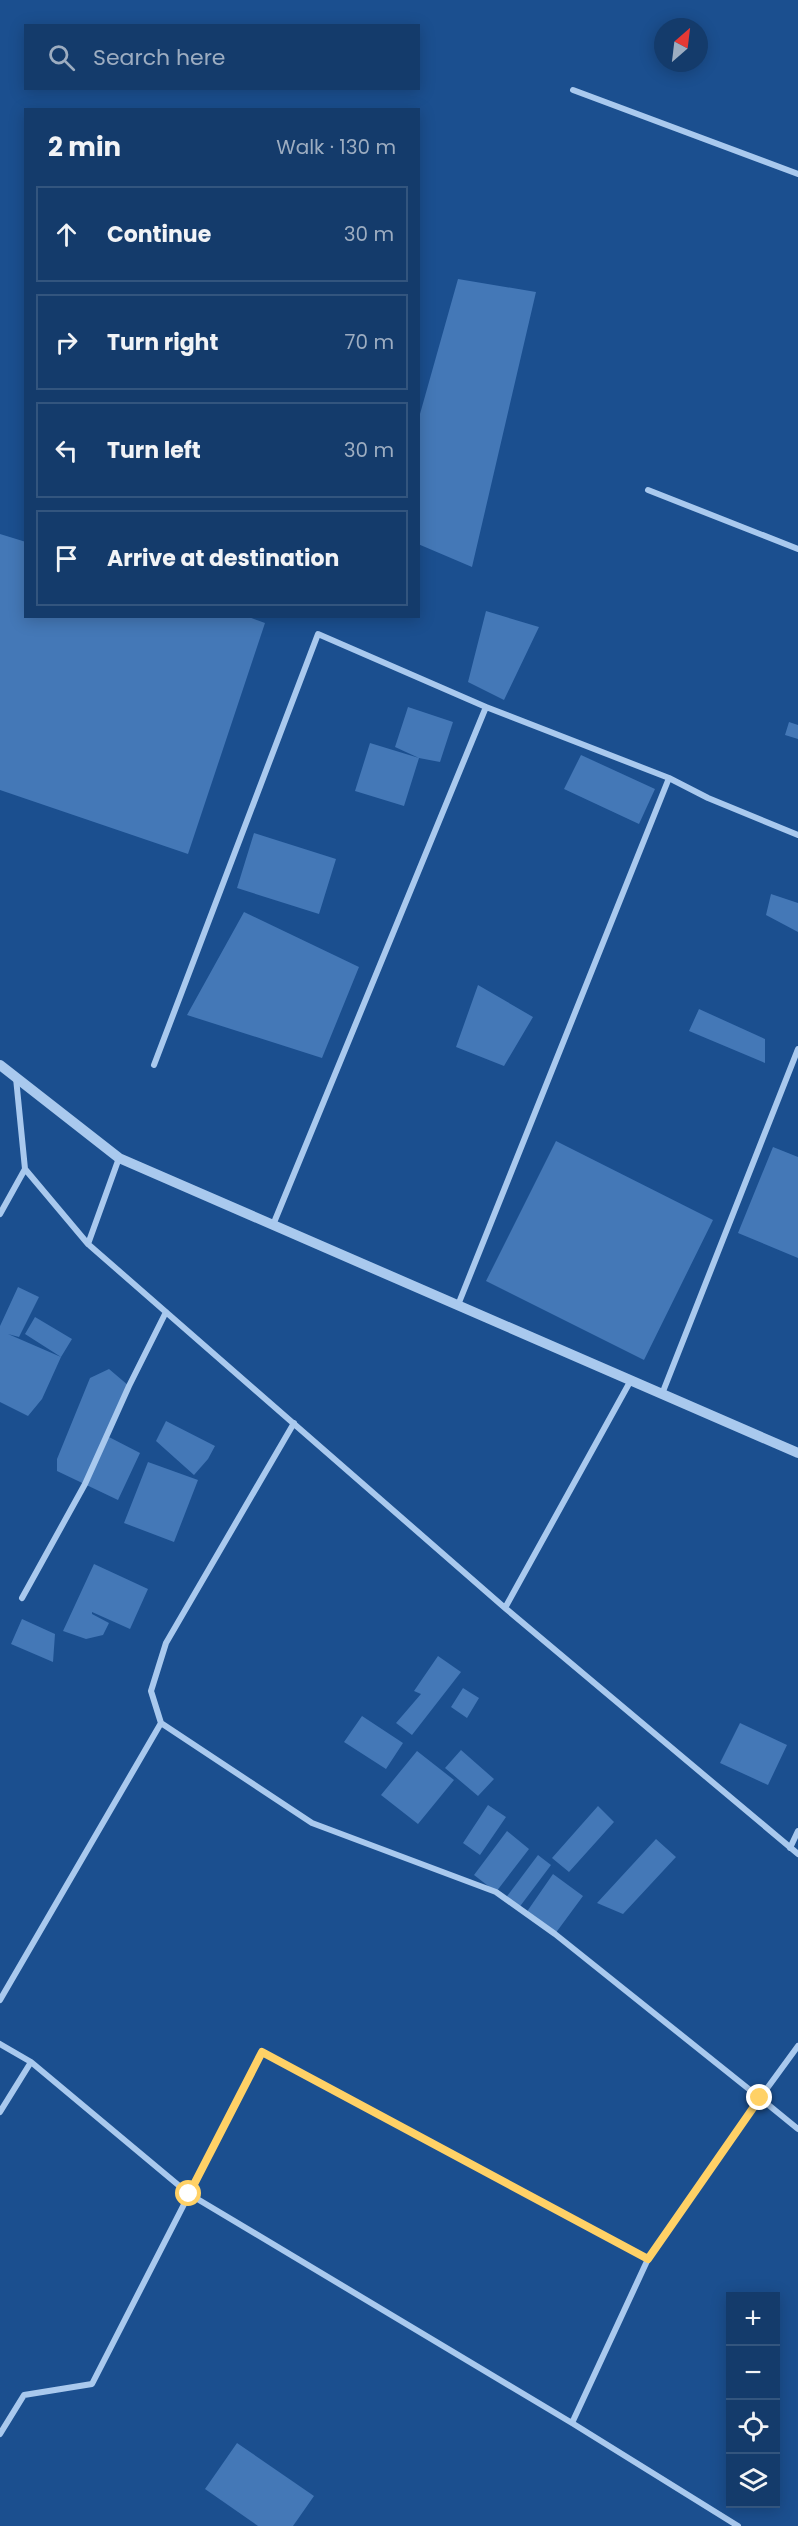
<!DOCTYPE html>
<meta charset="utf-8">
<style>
body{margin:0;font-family:Poppins,sans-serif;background:#214673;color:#f1f3f6}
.controls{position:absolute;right:18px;bottom:18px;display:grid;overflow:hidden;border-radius:0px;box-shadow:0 3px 15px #0003}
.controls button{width:54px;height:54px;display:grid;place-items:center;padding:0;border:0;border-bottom:2px solid #33557e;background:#143b6b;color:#f1f3f6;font:30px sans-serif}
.compass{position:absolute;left:654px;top:18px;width:54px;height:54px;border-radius:50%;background:#143b6b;box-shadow:0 3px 15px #0003;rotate:28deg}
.stop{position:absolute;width:18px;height:18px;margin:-14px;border:4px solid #ffd166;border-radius:50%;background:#fff}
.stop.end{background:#ffd166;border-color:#fff;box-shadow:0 2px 6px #0008}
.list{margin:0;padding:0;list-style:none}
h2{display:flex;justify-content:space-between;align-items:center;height:78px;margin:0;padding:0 24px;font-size:26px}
h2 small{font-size:20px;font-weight:400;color:#9dadc1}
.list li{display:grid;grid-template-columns:39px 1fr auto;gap:18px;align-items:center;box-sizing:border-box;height:96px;margin:0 12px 12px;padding:0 12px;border:2px solid #33557e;border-radius:0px}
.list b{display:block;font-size:22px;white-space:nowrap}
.list em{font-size:20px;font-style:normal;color:#9dadc1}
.icon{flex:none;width:33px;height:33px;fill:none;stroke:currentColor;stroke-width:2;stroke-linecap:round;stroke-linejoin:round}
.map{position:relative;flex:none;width:798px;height:2526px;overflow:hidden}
.search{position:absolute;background:#143b6b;box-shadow:0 3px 15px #0003;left:24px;top:24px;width:396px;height:66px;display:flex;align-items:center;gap:15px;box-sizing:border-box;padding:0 21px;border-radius:0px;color:#9dadc1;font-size:22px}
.panel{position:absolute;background:#143b6b;box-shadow:0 3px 15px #0003;left:24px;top:108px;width:396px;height:510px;border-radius:0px}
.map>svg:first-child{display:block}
.building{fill:#4478b7}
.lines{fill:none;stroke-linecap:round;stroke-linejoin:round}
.minor{stroke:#a9c9ee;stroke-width:6}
.tertiary{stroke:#a9c9ee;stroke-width:10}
.route{stroke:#ffd166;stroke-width:8}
</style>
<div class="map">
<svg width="798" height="2526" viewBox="0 0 798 2526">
<rect width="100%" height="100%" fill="#1b4f8f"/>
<path class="building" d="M 458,279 L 536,292 L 472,567 L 418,544 L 418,421 Z
M 0,534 L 26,542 L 26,616 L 246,616 L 265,623 L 188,854 L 0,790 Z
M 486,611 L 539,627 L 504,700 L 468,682 Z
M 408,707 L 453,722 L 440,762 L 419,758 L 395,747 Z
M 789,722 L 798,725 L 798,739 L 785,735 Z
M 370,743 L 419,758 L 404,806 L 355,791 Z
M 581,755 L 655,789 L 639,824 L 564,789 Z
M 254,833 L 336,859 L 319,914 L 237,888 Z
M 771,894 L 798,903 L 798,932 L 766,915 Z
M 244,912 L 359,967 L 322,1058 L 187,1015 Z
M 478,985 L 533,1017 L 504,1066 L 456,1047 Z
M 699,1009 L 765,1039 L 765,1063 L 689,1031 Z
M 556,1141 L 713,1220 L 644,1360 L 486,1281 Z
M 773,1147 L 798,1157 L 798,1258 L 738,1233 Z
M 18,1287 L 39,1297 L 19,1337 L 8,1334 L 61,1357 L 25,1334 L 35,1317 L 72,1339 L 61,1357 L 42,1399 L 28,1416 L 0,1402 L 0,1326 Z
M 109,1369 L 129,1386 L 107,1436 L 140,1453 L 118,1500 L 57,1471 L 57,1459 L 90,1378 Z
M 166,1421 L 215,1446 L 208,1459 L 194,1475 L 156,1441 Z
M 148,1462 L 198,1480 L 174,1542 L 124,1523 Z
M 94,1564 L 148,1589 L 130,1629 L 92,1612 L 92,1614 L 109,1623 L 103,1635 L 86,1639 L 63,1631 Z
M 22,1619 L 55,1634 L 53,1662 L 11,1644 Z
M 438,1656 L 461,1672 L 412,1735 L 396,1723 L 421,1694 L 414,1691 Z
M 463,1688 L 479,1698 L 467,1718 L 451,1707 Z
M 362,1716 L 403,1743 L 386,1769 L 344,1742 Z
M 740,1723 L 787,1745 L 768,1785 L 720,1763 Z
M 461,1750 L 494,1779 L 478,1796 L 445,1768 Z
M 417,1751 L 454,1780 L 418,1824 L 381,1795 Z
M 488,1805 L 506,1817 L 480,1855 L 463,1843 Z
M 598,1806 L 614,1822 L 569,1872 L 552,1858 Z
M 507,1831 L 529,1849 L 496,1892 L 474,1875 Z
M 656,1839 L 676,1857 L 623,1914 L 597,1903 Z
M 538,1855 L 551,1865 L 518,1909 L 505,1899 Z
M 553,1874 L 583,1896 L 555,1934 L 526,1913 Z
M 237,2443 L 314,2496 L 293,2526 L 258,2526 L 205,2489 Z"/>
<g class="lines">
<path class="minor" d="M 573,90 L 798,174
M 648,490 L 798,549
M 486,707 L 669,778 L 708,798 L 798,835
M 154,1065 L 318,634 L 486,707 L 273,1225
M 119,1158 L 88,1244 L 505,1608 L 798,1854
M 25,1169 L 88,1244
M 0,1214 L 25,1169 L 16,1078
M 458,1305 L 669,778
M 662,1394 L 798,1049
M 294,1423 L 166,1643 L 151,1691 L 161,1723 L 312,1823 L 496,1892 L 555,1934 L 760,2098 L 798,2046
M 22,1598 L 85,1484 L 129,1386 L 166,1312
M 505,1608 L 631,1380
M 790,1848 L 798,1831
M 0,2000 L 161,1723
M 0,2044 L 31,2062
M 0,2112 L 31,2062 L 189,2194 L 572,2423 L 738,2526
M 572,2423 L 648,2259 L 760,2098 L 798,2129
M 0,2434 L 24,2395 L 92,2384 L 262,2052 L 648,2259"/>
<path class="tertiary" d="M 0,1065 L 119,1158 L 798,1453"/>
</g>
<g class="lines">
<path class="route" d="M 189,2194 L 262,2052 L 648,2259 L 760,2098"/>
</g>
</svg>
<div class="controls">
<button>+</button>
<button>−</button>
<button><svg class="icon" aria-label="locate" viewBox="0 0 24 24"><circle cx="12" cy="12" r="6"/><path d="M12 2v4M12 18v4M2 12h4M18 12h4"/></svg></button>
<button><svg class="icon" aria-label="layers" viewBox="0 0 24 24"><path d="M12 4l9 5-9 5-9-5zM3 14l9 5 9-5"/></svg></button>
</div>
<svg class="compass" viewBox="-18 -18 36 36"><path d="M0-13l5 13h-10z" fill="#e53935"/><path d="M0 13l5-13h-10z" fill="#9dadc1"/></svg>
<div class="stop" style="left:189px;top:2194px"></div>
<div class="stop end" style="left:760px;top:2098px"></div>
<div class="search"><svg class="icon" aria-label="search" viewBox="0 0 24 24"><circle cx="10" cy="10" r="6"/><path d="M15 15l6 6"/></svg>Search here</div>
<section class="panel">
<h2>2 min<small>Walk · 130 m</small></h2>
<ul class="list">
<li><svg class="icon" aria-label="ahead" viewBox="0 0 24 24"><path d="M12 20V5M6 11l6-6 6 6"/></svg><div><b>Continue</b></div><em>30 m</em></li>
<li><svg class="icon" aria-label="right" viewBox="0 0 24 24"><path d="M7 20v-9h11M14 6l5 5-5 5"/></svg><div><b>Turn right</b></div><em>70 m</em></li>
<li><svg class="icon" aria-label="left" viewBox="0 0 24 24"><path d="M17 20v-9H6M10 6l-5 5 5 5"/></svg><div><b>Turn left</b></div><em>30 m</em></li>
<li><svg class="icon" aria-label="arrive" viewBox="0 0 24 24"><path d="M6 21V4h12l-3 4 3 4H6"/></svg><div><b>Arrive at destination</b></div></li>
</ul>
</section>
</div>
